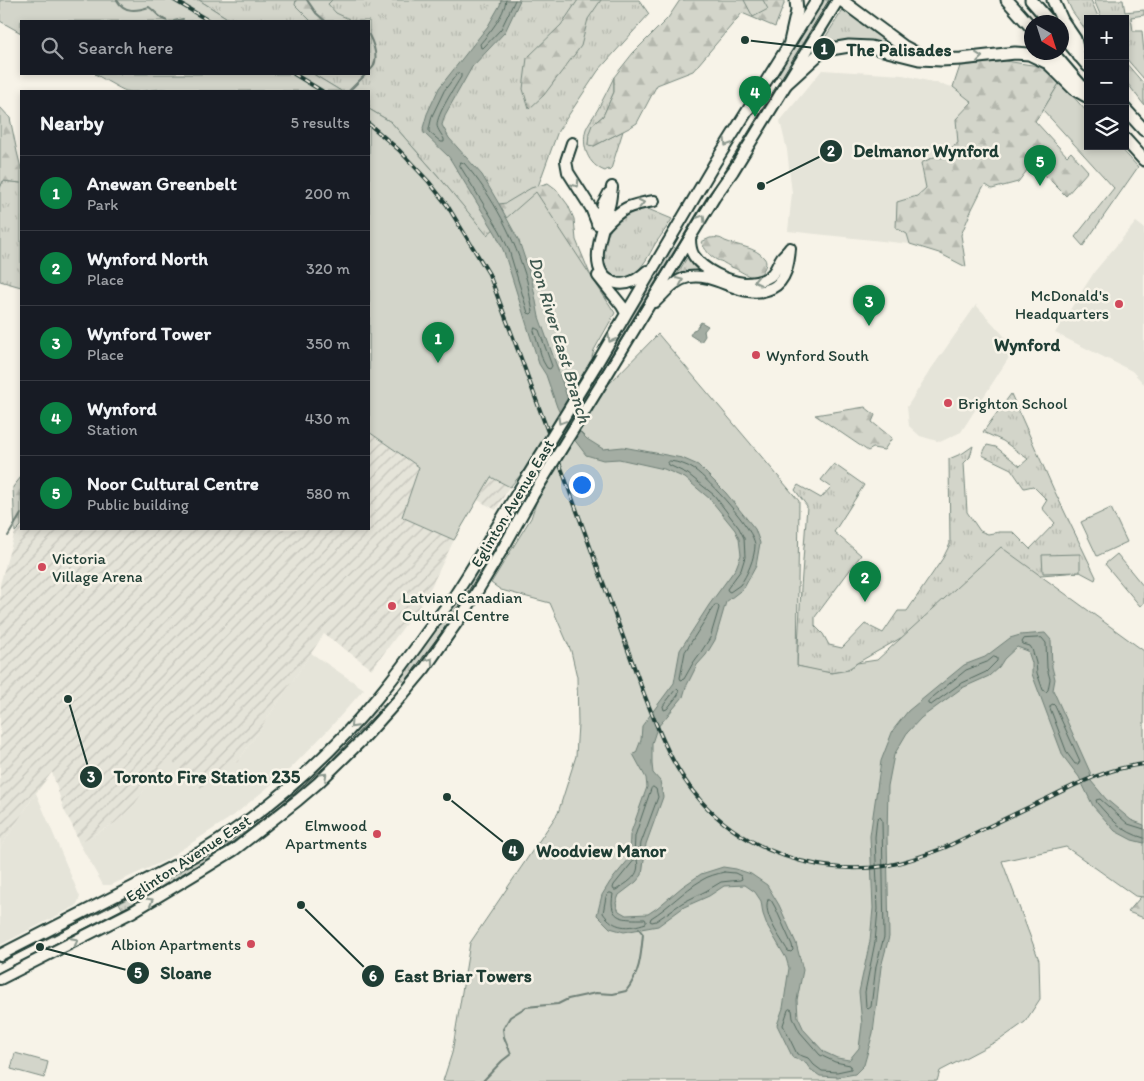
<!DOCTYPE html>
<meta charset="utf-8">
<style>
body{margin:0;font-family:Itim,sans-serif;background:#242831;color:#f1f3f6}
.controls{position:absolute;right:15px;top:15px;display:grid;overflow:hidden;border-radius:0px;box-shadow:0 2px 8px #0003}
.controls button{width:45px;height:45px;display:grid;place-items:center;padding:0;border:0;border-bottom:1px solid #363941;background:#171b24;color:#f1f3f6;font:25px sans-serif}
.compass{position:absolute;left:1024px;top:15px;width:45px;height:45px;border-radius:50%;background:#171b24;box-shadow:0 2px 8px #0003;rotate:141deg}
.you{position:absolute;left:581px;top:484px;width:18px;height:18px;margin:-12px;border:4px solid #fff;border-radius:50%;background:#1a73e8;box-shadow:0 0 0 8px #1a73e833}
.badge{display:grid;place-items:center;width:32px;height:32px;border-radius:50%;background:#0b8043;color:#fff;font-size:16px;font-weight:700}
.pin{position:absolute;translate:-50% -41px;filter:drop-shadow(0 1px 2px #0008)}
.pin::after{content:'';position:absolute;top:26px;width:18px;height:15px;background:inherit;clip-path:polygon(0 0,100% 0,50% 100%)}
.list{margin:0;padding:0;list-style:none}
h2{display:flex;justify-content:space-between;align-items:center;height:65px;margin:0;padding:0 20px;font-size:21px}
h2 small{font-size:16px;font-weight:400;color:#9ea1a6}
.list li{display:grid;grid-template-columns:32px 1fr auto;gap:15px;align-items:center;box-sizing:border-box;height:75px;padding:0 20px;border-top:1px solid #363941}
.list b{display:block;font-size:19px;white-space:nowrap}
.list p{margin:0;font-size:16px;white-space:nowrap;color:#9ea1a6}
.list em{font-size:16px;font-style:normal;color:#9ea1a6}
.icon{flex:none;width:28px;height:28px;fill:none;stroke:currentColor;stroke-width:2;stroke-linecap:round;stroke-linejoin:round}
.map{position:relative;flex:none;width:1144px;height:1081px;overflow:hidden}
.search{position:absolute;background:#171b24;box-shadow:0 2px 8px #0003;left:20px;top:20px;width:350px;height:55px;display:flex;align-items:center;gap:12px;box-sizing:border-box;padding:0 18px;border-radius:0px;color:#9ea1a6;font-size:19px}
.panel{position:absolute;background:#171b24;box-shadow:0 2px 8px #0003;left:20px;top:90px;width:350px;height:440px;border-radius:0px}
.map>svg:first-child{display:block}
.built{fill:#e5e4d9}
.industrial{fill:url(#industrial-furrows)}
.grass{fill:url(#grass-tufts);stroke:#79897f}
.forest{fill:url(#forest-firs);stroke:#79897f}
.green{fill:#d3d5ca;stroke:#79897f}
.water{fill:#a4ada3;stroke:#6f8077}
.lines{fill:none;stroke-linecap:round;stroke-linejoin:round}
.shore{stroke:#546a60;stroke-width:1}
.stream{stroke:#6f8077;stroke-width:2}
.primary-casing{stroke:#1f3d34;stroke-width:14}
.motorway-casing{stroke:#1f3d34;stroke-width:15}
.primary{stroke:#f7f3e8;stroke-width:10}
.motorway{stroke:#f7f3e8;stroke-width:11}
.tram{stroke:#1f3d34;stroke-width:1}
.rail-casing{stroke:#1f3d34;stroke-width:4}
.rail{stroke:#f7f3e8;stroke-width:2;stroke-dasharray:5.5;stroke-linecap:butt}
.primary-bridge-casing{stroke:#1f3d34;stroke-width:14;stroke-linecap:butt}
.primary-bridge{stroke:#f7f3e8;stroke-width:10}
.oneway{stroke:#8b988e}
.poi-dot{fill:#d1495b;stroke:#f7f3e8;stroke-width:2}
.labels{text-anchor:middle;stroke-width:5;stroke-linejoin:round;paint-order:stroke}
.poi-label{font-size:16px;fill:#1f3d34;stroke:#f7f3e8;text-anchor:start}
.street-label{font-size:16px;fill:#1f3d34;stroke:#f7f3e8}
.water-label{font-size:18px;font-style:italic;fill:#405950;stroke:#f7f3e8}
.neighbourhood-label{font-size:18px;font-weight:bold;fill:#1f3d34;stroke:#f7f3e8}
.leader{fill:none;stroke:#1f3d34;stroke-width:2}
.callout-dot{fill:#1f3d34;stroke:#f7f3e8;stroke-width:2}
.mark-label{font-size:15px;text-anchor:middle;font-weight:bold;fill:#fff}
.callout-label{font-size:18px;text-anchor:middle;font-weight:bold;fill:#1f3d34;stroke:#f7f3e8;stroke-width:5;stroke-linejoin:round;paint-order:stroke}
</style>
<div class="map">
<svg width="1144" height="1081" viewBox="0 0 1144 1081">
<defs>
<pattern id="industrial-furrows" width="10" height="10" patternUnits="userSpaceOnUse" patternTransform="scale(1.25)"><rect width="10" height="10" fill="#e5e4d9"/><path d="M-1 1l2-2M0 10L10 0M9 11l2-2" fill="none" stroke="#c4c4bb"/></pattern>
<pattern id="grass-tufts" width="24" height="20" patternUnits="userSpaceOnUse" patternTransform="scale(1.25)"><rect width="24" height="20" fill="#d3d5ca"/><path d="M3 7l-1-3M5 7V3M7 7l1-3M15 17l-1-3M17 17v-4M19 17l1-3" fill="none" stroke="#b5b8ae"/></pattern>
<pattern id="forest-firs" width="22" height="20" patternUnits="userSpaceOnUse" patternTransform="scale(1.25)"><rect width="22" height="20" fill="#d3d5ca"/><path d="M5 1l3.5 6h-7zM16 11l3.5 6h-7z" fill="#b5b8ae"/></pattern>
</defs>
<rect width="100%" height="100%" fill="#f7f3e8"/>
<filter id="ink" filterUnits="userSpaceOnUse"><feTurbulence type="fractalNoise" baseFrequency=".02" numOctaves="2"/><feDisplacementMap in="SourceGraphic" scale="10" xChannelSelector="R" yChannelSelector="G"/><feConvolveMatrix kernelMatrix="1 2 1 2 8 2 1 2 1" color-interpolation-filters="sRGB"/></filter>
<g filter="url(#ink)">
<path class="built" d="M 822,70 L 903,75 L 953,87 L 972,101 L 956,119 L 958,143 L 945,152 L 926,188 L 917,196 L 897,202 L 910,244 L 788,231 L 792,193 L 787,150 L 780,121 Z
M 1136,222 L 1144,228 L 1144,384 L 1132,371 L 1055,333 L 1095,271 Z
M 976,305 L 1015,348 L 961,432 L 940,442 L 920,436 L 909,426 L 907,407 L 929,372 Z
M 311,653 L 364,689 L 328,730 L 290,769 L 233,816 L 164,861 L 111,885 L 103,885 L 79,843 L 115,823 L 134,805 L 168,756 L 230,758 L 237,763 Z
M 36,793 L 80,897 L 76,906 L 0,945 L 0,848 Z"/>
<path class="industrial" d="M 369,432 L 419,467 L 402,517 L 454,540 L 426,597 L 372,669 L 324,634 L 237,763 L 230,759 L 201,788 L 168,757 L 134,805 L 115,823 L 79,843 L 72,825 L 64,810 L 52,772 L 36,793 L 0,848 L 0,584 L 15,532 L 21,526 L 21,529 L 369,529 Z
M 489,476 L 509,487 L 496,510 L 476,499 Z"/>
<path class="grass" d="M 199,0 L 639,0 L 649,14 L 598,71 L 558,131 L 536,192 L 487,236 L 439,177 L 391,122 L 369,109 L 369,91 L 341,91 L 313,74 L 369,74 L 369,21 L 232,21 Z
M 823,0 L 827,0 L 830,2 L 783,79 L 777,75 L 778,72 Z
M 1067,0 L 1091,0 L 1099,19 L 1088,19 L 1088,33 L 1072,11 Z
M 1094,0 L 1123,0 L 1125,12 L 1144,10 L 1144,15 L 1131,17 L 1133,31 L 1142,31 L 1144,52 L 1144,79 L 1125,57 L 1125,19 L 1102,19 Z
M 844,8 L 885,38 L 898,49 L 822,47 L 821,44 Z
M 1125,62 L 1144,84 L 1144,105 L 1125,80 Z
M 614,77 L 614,92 L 603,116 L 592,125 L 594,146 L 623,131 L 611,169 L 609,171 L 608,169 L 605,171 C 588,165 581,146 586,129 C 589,122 594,116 598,109 C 603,99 609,88 614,77 Z
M 3,181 L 21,183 L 21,287 L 0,281 L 0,188 Z
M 637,209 L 648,209 L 672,219 C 667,227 661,236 655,244 C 649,255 643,268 632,275 C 621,283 605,277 603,263 C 602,258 603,253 604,248 C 608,229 617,214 637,209 Z
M 672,246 L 678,250 L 610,362 L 604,359 Z
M 690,256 L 708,273 L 674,279 L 687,258 Z
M 1011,394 L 1054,490 L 1096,577 L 1095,580 L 1080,572 L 1041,575 L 1009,576 L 857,663 C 837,679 820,671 797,666 L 801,588 L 807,506 L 795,490 L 798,485 L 821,498 L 831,487 L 821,480 L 834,464 L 864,485 L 834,532 L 861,555 L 815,617 L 815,626 L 823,634 L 829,645 L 842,648 L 865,624 L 883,633 L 898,611 L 907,611 L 943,558 L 950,544 L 949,459 L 963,453 L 973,446 L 970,457 L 964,463 L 967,512 L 980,531 L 988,534 L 999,532 L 1013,532 L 1030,549 L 1055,523 L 1042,508 L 1047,500 L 1033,486 L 1024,488 L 1011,469 L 982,455 L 987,445 L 996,447 L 1020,466 L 1028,459 L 1003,441 L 983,432 Z
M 515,504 L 519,506 L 517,509 L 519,510 C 483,569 448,627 405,682 L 400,678 C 444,623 479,563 515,504 Z
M 379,702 L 384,707 C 345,752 301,792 254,829 L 253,829 C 211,859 168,886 123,910 L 119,903 L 173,876 L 203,858 L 251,826 L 249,823 Z"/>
<path class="forest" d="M 296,0 L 332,0 L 328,4 L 336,13 L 349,19 L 348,21 L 311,21 L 295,5 Z
M 578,0 L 601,0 L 588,19 L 581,46 L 544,95 L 529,109 L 523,89 L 527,58 L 561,25 Z
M 680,0 L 784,0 L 784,4 L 775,27 L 742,13 L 693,71 L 657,85 L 637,123 L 629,128 L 594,146 L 588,145 L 589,133 L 592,125 L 603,116 L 614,92 L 614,77 L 633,53 L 668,18 Z
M 1005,61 L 1039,66 L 1060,82 L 1043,110 L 1035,121 L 1067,156 L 1071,152 L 1088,171 L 1066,196 L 1046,176 L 1032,164 L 1018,182 L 992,189 L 986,185 L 983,187 L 972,209 L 961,235 L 966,267 L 939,253 L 910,244 L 907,234 L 896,228 L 897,202 L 917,196 L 926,188 L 921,163 L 945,152 L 958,143 L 956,119 L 972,102 L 953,87 L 960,66 Z
M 0,107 L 10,118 L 17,152 L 21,168 L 21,183 L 3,181 L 0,188 Z
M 548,183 L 556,189 L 568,205 L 574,219 L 576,240 L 592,279 L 607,299 L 603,316 L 573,356 L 499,204 L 506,203 L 531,188 Z
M 710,238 C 713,238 716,237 718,238 C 721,238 723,240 725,241 C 737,246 756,247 764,258 C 767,261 766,266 764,269 C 756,285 744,272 734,268 C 730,267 728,265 724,263 C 722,261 719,261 717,260 C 709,256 705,249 701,242 Z
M 865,407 L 875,415 L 872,422 L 892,438 L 884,450 L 873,448 L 868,451 L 815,415 Z
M 21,477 L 21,526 L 15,532 L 13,487 Z
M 1144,893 L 1144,918 L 1128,912 Z"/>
<path class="green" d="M 0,0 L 199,0 L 232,21 L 21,21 L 21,33 L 0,21 Z
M 744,0 L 763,0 L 768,9 L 753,17 Z
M 95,74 L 313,74 L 341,91 L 173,91 C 160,85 141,95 126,91 C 120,89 102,78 95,74 Z
M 1060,82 L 1088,113 L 1088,146 L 1119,146 L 1138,167 L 1083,246 L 1075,237 L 1114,188 L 1043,110 Z
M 369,109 L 391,122 L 439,177 L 487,235 L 536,192 L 615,313 L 594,350 L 592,357 L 606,387 L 658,334 L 799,501 L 797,666 L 831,673 L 849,670 L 857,663 L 877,660 L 1001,547 L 1144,651 L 1144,897 L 1135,896 L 1066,847 L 1002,861 L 1039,960 L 1040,999 L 1025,1022 L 1001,1039 L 940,1071 L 937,1081 L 443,1081 L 452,1053 L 470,943 L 558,813 L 576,756 L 578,724 L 577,677 L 571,651 L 550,603 L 501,590 L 491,583 L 531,518 L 536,503 L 523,472 L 510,487 L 491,477 L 454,540 L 402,517 L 419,467 L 369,432 Z
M 1111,508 L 1127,542 L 1097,556 L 1081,522 Z
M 1080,554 L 1080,572 L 1043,573 L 1042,555 Z
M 1117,554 L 1144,587 L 1144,603 L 1140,606 L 1105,564 Z
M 15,1053 L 48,1062 L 44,1078 L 11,1069 Z"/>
<path class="water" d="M 501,0 L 520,0 L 505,32 L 472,67 L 445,115 L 442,125 L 449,138 L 482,175 L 499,204 L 519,241 L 532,280 L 539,317 L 560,375 L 577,429 L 587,439 L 603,449 L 623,447 L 682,458 L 698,465 L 726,493 L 755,529 L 760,543 L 756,566 L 744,588 L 726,602 L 715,640 L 706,655 L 697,665 L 686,687 L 683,697 L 657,728 L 652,743 L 652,764 L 653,773 L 660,781 L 663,797 L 646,844 L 642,875 L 636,882 L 619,895 L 616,903 L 617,907 L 619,911 L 626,915 L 648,914 L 657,908 L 682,887 L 701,874 L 723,867 L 736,869 L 751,874 L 767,885 L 779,905 L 796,943 L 803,970 L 797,1000 L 798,1017 L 804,1030 L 824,1052 L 837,1058 L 849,1060 L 859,1048 L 862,1024 L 859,992 L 870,941 L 873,908 L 870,836 L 881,761 L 893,730 L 908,711 L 964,665 L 985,657 L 1010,638 L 1020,635 L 1045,633 L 1051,640 L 1052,667 L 1055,679 L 1053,690 L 1090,772 L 1091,781 L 1106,799 L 1131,820 L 1144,825 L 1144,843 L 1132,840 L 1115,831 L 1093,806 L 1079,777 L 1063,756 L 1032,674 L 1032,663 L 1028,651 L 1017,647 L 1004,659 L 999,667 L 989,676 L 962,688 L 921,718 L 907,733 L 894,755 L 888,786 L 887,837 L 889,937 L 881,967 L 873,1033 L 864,1065 L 855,1074 L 838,1077 L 820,1076 L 810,1069 L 805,1062 L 793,1058 L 777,1025 L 783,1008 L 789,968 L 786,958 L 767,925 L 763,914 L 761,901 L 755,892 L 745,885 L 724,886 L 709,896 L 684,907 L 658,926 L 624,932 L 610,928 L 597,915 L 602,895 L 610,882 L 629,859 L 630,835 L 647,787 L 646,778 L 633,754 L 636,753 L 641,740 L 642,726 L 674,683 L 680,650 L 709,605 L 736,568 L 741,555 L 739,539 L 735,530 L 710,499 L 685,478 L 664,469 L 619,459 L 603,460 L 586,455 L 570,434 L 557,407 L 546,375 L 539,364 L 504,252 L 496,234 L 449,157 L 424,133 L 423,128 L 427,114 L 439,88 L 488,26 L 500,5 Z
M 701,322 L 708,326 L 704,331 L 705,336 L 701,342 L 690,335 L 693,330 L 696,329 Z"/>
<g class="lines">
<path class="shore" d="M 506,0 C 504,16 490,32 480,44 L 481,48 L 484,47 L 501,29 L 515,0
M 458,73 L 461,74 L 461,77 C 455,87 437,114 437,125 C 437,129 442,135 444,139 L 444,142 L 441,142 L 429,132 L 429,129 L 432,116 L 444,91 Z
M 461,162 L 464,163 C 493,196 515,239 527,281 C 529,291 531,302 533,312 L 531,314 L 528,313 L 509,250 L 500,231 L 460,166 Z
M 535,328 L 539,330 L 552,366 L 550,369 L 547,368 L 543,361 L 534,331 Z
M 670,461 C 678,462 688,465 695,470 C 708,479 755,530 755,545 C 755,557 747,576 740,585 C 737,587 733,590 730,592 L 728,591 L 727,589 L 741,570 L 745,557 L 744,538 L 739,528 L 714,495 L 688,474 L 669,465 L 668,463 Z
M 715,605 L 718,605 L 719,608 L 710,638 L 701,652 L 693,663 L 684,679 L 681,680 L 680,678 L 685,652 Z
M 1042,638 L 1046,643 L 1047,668 L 1050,679 L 1048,690 L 1046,692 L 1043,690 L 1037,673 L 1036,663 L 1032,649 L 1030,646 L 1023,644 L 1022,642 L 1024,639 Z
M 994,657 L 997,658 L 997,661 L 986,672 L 960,684 L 931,705 L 928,704 L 928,701 L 966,670 L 987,662 Z
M 677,689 L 679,691 L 678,695 L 667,709 L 664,710 L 663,706 L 675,690 Z
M 1051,705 L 1053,704 L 1055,706 L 1080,761 L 1078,764 L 1075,764 L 1067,753 L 1050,708 Z
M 653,787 L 656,789 L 658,797 L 641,843 L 639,858 L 637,860 C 641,876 628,882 616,890 L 614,890 L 613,888 L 614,885 L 635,859 L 634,857 L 635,836 L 651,789 Z
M 880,817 L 882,820 L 884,937 L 876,966 L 871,1007 L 868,1009 L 866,1007 L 865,992 L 875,942 L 878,909 L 875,837 L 877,819 Z
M 1144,829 L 1128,824 L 1100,799 L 1096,800 L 1097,803 C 1112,820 1122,832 1144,838
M 724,872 L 735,873 L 741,876 L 742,879 L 740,880 L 721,882 L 706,891 L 682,903 L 656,921 L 652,922 L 650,921 L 651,918 C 669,907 683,891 702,880 C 708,876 717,874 724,872 Z
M 609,893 L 611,893 L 613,894 C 608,921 624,919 645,919 L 646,921 L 646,923 C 628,929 614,929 603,913 L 606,897 Z
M 768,900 L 771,900 L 775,907 L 792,945 L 793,950 L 791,952 L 788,951 C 781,939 762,913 768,900 Z
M 790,1009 L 792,1010 L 793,1018 L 800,1032 L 820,1055 L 835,1062 L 850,1065 L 851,1067 L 851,1069 L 837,1072 L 822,1071 L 814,1065 L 808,1058 L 797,1054 L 783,1025 L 788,1010 Z"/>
<path class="stream" d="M 117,0 C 124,13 137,11 149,7 C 155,11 159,18 167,21
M 307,0 L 316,13 L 325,21
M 174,21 L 183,19
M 369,35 C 373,43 378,56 374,65 C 374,67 370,70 369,71
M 349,91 L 366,74
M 8,536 L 21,514
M 483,1081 L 502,1061 L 511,1054 L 504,1037 L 503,1029 L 510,1017 L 526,1007 L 558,1004 L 568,999 L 596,993 L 613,994 L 626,991 C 640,973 641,956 643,934 L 639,929"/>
<defs>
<path id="primary" d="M 572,143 L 566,161 L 568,172 L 591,208 L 597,223
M 612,187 C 611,193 611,200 609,206 C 604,227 583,275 616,283 C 629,286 638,279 647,271
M 597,224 L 603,204 L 609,193
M 604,227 C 621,208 629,205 654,201
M 690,238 C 690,244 690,250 694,256 C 703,270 727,281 744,283 C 751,283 760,282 767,278 C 776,274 777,264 782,257 C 785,254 788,251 790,248
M 598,276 L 622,306 L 626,313
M 655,302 C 666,292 674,280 689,277 C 718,272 743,302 772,288 C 786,281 789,263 790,248
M 596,365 L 716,161 L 817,0
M 603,381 L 714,198 L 733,171 L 838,0
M 0,955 L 201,852 C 267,811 328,758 377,698 C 396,675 413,652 430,628 C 438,617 447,606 455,595 C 480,557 502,517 526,479
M 0,979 L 132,912 L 200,871 L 234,850 L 298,800 L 318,783 L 363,739 L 399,699 L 425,668 L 469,605 L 505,545 L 533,495"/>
<path id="motorway" d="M 841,0 L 903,46 L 918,54
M 1007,0 L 1032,28
M 1031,0 L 1050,22
M 1053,0 L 1062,20 L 1075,39 L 1079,56
M 1062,35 L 1088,66
M 790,42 L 797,11 L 796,0
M 1052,52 L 1082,87
M 786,84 L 819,54 L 831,49 L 849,46 L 871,47 L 919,59 L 941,60 L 961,59 L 1015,53 L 1029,54 L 1048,63 L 1074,89 L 1088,97
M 1125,109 L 1144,130
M 1125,139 L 1144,160"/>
</defs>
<use href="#primary" class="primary-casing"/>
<use href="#motorway" class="motorway-casing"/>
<use href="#primary" class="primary"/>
<use href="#motorway" class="motorway"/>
<path class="tram" d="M 0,963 L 149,887
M 0,972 L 138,901 L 179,878 L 210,858 L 242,835 L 280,806 L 330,762 L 395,694 L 405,682 L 443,630 L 469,590 L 829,0"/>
<defs>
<path id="rail" d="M 174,0 L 209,21
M 294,74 L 322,91
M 369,124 L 399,150 L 429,182 L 447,205 L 489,274 L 519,353 L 644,694 C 659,732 673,769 700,800 C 745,851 818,876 885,866 C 906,862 926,855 946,847 C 980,831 1014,814 1048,798 C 1078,783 1110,768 1144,764"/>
</defs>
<use href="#rail" class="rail-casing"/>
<use href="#rail" class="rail"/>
<defs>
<path id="primary-bridge" d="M 526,479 L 596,365
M 533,495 L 603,381"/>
</defs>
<use href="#primary-bridge" class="primary-bridge-casing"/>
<use href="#primary-bridge" class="primary-bridge"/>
</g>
<defs><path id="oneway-chevron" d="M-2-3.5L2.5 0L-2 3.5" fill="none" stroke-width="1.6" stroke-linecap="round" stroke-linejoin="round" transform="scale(1.25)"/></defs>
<g class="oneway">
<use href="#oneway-chevron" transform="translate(979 57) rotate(-6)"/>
<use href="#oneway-chevron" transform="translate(727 143) rotate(122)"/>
<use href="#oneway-chevron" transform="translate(576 184) rotate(55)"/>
<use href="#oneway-chevron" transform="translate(641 203) rotate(-12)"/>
<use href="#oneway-chevron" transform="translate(702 218) rotate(-58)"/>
<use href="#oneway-chevron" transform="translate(680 281) rotate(-25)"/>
<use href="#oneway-chevron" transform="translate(757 281) rotate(168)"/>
<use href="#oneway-chevron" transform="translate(611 339) rotate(120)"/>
<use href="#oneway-chevron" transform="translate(561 421) rotate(121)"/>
<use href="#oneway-chevron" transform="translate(430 661) rotate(-54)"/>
<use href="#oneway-chevron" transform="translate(353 725) rotate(133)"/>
<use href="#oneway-chevron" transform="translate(324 776) rotate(-43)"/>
<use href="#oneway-chevron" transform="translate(150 901) rotate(-30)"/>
<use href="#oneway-chevron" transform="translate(75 941) rotate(-27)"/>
</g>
</g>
<g class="poi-dot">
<circle cx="1119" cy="304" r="5"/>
<circle cx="756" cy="355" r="5"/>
<circle cx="948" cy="403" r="5"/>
<circle cx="42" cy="567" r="5"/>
<circle cx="392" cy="606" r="5"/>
<circle cx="377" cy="834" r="5"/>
<circle cx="251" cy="944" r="5"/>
</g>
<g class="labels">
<g class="poi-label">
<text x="1109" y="301" text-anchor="end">McDonald's<tspan x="1109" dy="18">Headquarters</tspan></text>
<text x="766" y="361">Wynford South</text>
<text x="958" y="409">Brighton School</text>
<text x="52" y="564">Victoria<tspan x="52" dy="18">Village Arena</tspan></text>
<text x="402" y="603">Latvian Canadian<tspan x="402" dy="18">Cultural Centre</tspan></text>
<text x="367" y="831" text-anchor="end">Elmwood<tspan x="367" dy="18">Apartments</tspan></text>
<text x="241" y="950" text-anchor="end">Albion Apartments</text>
</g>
<g class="street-label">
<text transform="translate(512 503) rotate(-59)" y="6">Eglinton Avenue East</text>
<text transform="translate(188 858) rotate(-33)" y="6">Eglinton Avenue East</text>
</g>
<g class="water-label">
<text transform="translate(560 340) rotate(73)" y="6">Don River East Branch</text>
</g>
<g class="neighbourhood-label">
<text x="1027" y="351">Wynford</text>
</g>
</g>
<path class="leader" d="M745 40L824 49M761 186L831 151M68 699L91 777M447 797L513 850M40 947L138 973M301 905L373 976"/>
<g class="callout-dot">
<circle cx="745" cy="40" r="5"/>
<circle cx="761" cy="186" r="5"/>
<circle cx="68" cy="699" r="5"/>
<circle cx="447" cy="797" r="5"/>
<circle cx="40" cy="947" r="5"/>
<circle cx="301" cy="905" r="5"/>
<circle cx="824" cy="49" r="12"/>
<circle cx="831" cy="151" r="12"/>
<circle cx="91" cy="777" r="12"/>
<circle cx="513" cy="850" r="12"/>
<circle cx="138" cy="973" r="12"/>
<circle cx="373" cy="976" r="12"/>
</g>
<g class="mark-label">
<text x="824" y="54">1</text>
<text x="831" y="156">2</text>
<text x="91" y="782">3</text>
<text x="513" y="856">4</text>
<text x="138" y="978">5</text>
<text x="373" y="981">6</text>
</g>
<g class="callout-label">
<text x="899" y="56">The Palisades</text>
<text x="926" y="157">Delmanor Wynford</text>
<text x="207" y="783">Toronto Fire Station 235</text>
<text x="601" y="857">Woodview Manor</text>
<text x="186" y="979">Sloane</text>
<text x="463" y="982">East Briar Towers</text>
</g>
</svg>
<div class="controls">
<button>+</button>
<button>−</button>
<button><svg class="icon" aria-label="layers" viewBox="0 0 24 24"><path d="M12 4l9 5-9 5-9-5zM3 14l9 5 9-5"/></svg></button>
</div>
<svg class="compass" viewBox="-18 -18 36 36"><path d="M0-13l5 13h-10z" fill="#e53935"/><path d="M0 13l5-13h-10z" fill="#9ea1a6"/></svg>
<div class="you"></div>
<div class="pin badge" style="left:438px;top:363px">1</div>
<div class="pin badge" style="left:865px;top:602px">2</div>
<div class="pin badge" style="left:869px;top:326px">3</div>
<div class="pin badge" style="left:755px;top:117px">4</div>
<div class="pin badge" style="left:1040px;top:186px">5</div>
<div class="search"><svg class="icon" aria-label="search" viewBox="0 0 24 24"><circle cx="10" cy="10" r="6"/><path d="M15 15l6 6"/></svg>Search here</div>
<section class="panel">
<h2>Nearby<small>5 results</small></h2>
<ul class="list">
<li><span class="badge">1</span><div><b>Anewan Greenbelt</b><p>Park</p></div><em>200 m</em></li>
<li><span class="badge">2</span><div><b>Wynford North</b><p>Place</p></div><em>320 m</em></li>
<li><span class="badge">3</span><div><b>Wynford Tower</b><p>Place</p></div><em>350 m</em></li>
<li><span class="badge">4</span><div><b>Wynford</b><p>Station</p></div><em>430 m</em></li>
<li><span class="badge">5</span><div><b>Noor Cultural Centre</b><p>Public building</p></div><em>580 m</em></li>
</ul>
</section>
</div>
